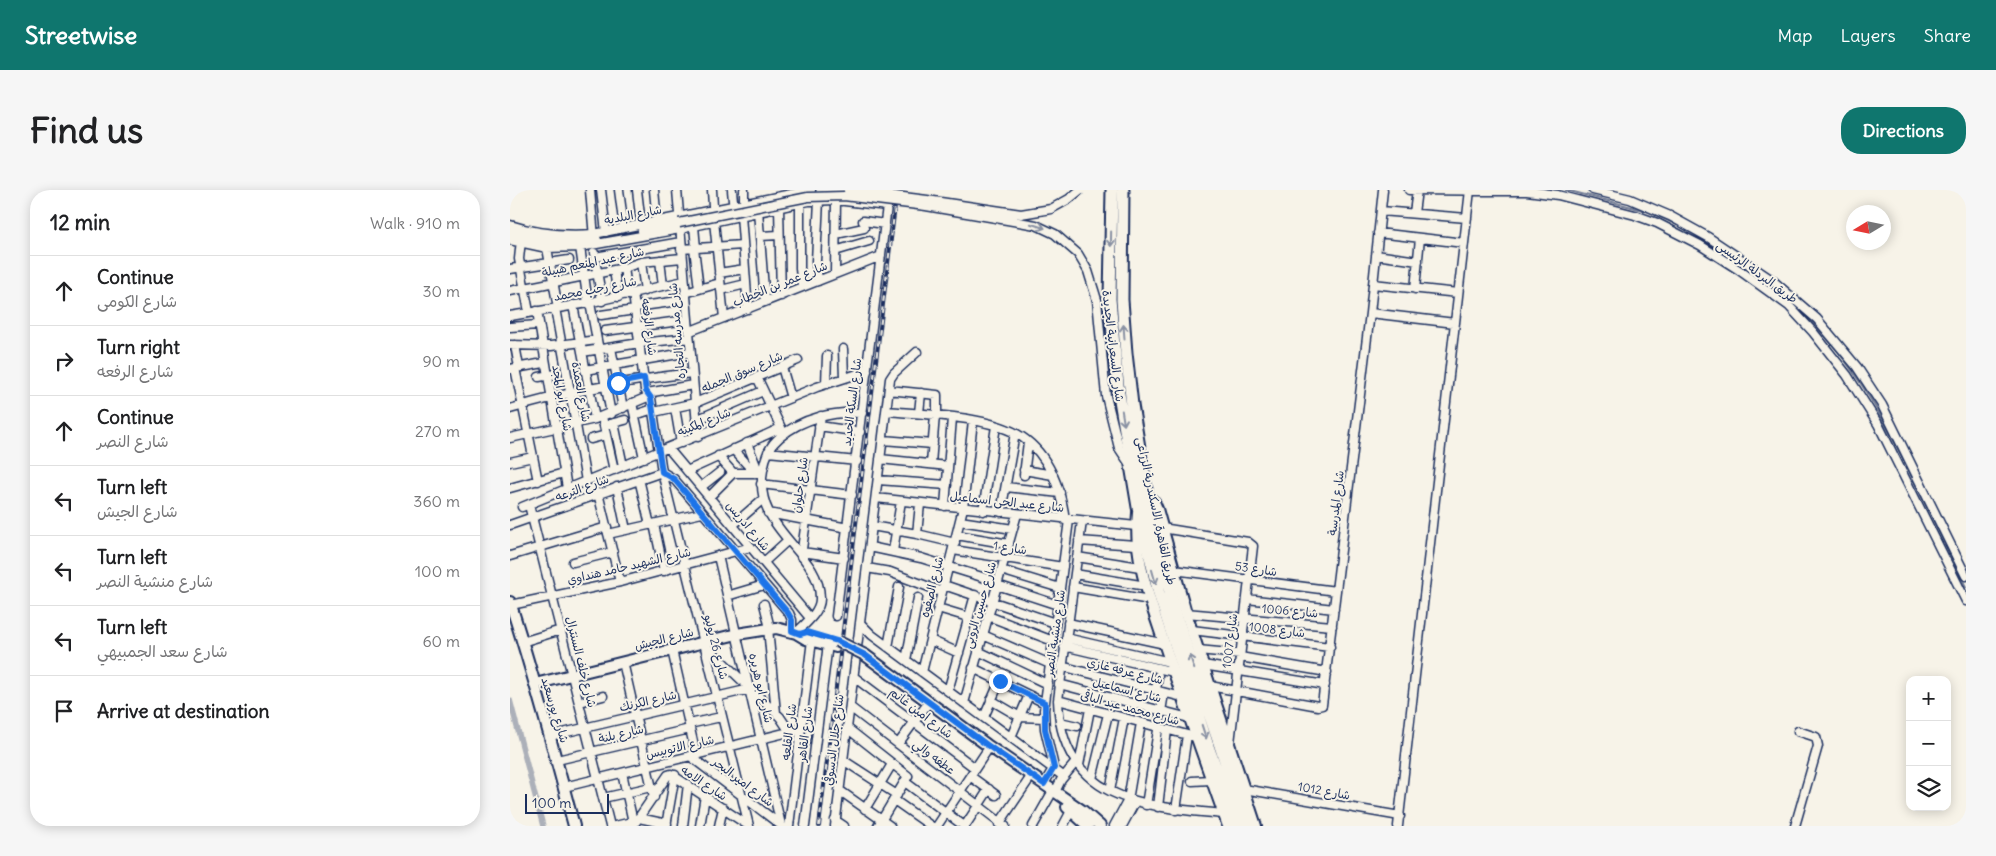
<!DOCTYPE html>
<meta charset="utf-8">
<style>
body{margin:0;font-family:Delius,"Playpen Sans Arabic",sans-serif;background:#f6f6f6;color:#202124}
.controls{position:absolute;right:15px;bottom:15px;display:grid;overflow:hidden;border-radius:10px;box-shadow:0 2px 12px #0003}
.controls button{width:45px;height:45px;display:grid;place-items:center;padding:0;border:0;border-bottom:1px solid #e0e0e0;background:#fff;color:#202124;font:25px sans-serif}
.compass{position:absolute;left:1336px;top:15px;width:45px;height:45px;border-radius:50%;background:#fff;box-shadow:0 2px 12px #0003;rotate:260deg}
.scale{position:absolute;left:15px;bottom:12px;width:84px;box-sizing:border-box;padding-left:5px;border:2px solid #1b2f5e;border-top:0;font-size:14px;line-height:18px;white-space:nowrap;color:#1b2f5e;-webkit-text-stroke:4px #f7f3e8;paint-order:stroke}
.stop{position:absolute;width:15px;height:15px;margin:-11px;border:4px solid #1a73e8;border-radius:50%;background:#fff}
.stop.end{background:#1a73e8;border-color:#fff;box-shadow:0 1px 5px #0008}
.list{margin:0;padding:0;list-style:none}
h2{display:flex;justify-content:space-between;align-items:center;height:65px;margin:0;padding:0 20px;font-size:21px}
h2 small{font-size:16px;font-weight:400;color:#757577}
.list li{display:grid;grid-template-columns:32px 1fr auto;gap:15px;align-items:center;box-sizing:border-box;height:70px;padding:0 20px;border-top:1px solid #e0e0e0}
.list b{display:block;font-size:19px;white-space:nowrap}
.list p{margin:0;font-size:16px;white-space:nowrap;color:#757577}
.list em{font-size:16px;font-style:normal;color:#757577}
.icon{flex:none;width:28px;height:28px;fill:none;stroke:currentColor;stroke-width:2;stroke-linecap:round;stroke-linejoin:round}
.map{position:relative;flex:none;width:1456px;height:636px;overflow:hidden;border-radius:20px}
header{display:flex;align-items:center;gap:30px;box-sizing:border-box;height:70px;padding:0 25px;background:#0f766e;color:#fff}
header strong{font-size:24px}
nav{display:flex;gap:28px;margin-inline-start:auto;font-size:18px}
.intro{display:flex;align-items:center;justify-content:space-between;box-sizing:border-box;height:120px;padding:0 30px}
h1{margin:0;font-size:35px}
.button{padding:12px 22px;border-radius:20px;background:#0f766e;color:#fff;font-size:18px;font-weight:700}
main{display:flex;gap:30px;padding:0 30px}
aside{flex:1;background:#fff;border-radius:20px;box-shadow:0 2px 12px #0003}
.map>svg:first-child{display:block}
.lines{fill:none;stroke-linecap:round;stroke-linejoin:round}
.stream{stroke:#727c95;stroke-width:2}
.canal{stroke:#acb0b9;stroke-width:5.5}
.minor-casing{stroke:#1b2f5e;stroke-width:11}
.major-casing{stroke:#1b2f5e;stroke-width:14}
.highway-casing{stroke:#1b2f5e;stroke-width:15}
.minor{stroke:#f7f3e8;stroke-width:8}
.major{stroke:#f7f3e8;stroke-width:10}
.highway{stroke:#f7f3e8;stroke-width:11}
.rail-casing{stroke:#1b2f5e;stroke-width:4}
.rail{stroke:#f7f3e8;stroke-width:2;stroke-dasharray:5.5;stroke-linecap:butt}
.minor-bridge-casing{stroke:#1b2f5e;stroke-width:11;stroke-linecap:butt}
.major-bridge-casing{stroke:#1b2f5e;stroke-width:14;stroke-linecap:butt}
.minor-bridge{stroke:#f7f3e8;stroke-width:8}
.major-bridge{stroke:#f7f3e8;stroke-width:10}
.oneway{stroke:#8991a3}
.route{stroke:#1a73e8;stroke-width:6}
.labels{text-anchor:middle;stroke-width:4;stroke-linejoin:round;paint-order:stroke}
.street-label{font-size:12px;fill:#1b2f5e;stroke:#f7f3e8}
</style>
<header>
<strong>Streetwise</strong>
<nav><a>Map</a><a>Layers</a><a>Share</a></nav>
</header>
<div class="intro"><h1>Find us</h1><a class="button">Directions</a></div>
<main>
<aside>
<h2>12 min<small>Walk · 910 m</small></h2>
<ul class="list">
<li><svg class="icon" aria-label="ahead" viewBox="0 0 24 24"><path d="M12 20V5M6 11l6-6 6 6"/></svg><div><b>Continue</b><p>شارع الكومى</p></div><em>30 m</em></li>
<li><svg class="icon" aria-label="right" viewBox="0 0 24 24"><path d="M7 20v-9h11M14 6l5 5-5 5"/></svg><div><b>Turn right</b><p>شارع الرفعه</p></div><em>90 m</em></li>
<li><svg class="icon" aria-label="ahead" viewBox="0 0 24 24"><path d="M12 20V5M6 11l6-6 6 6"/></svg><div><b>Continue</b><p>شارع النصر</p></div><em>270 m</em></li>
<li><svg class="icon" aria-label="left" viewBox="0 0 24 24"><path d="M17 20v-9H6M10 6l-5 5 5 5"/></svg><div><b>Turn left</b><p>شارع الجيش</p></div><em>360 m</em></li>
<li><svg class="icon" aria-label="left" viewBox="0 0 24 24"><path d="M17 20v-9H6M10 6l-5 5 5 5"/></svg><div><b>Turn left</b><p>شارع منشية النصر</p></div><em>100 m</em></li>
<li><svg class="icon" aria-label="left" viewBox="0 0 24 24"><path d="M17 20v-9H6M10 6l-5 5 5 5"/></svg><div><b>Turn left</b><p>شارع سعد الجمبيهي</p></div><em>60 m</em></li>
<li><svg class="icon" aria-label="arrive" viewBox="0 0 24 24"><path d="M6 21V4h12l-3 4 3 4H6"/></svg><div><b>Arrive at destination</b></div></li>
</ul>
</aside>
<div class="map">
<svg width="1456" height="636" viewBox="0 0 1456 636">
<rect width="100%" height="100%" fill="#f7f3e8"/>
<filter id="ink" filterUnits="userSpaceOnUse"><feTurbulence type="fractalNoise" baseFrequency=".02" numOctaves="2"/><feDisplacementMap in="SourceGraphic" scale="10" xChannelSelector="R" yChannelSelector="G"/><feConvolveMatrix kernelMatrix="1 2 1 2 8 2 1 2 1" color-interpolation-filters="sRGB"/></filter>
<g filter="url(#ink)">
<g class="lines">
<path class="stream" d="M 1056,0 L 1137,21 L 1174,38
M 1180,41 C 1228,72 1276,103 1315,146 C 1353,188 1379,240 1404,291 C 1421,326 1439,361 1456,397"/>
<path class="canal" d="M 0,510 L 33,636"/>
<defs>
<path id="minor" d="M 80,0 L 84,48
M 91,0 L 96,42
M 109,0 L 114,38
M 127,0 L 131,34
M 144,0 L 147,31
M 167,0 L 188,247
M 202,0 L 203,16
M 222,0 L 223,11
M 234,0 L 234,9
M 899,0 L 1017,1 L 1048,5 L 1125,25 L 1147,33 L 1190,55 L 1229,80 L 1279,116 L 1303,142 L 1337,185 L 1368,234 L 1456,411
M 1083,0 L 1120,9 L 1160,26 L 1198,47 L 1262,90 L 1307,129 L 1347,177 L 1372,215 L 1456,386
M 290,13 L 290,78 L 292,97
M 269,17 L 271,106
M 248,21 L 255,112
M 871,21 L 957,28
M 904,23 L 907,0
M 231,25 L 238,119
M 204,31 L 214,128
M 353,31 L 375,34
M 0,35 C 27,44 55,46 84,44 L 301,0
M 184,36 L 186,58
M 132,41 L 169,33
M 0,43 C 28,51 57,54 87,50
M 868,43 L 954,53
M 326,44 L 354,38
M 250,46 L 269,45
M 0,50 L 37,58 L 70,57 L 170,39 L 299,11 L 326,10 L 377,16
M 11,50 L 9,69 L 19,122
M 70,57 L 78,113
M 37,58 L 48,118
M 184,58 L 189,99
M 171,59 L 233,55
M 325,61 L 359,51
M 84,63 L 92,111
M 866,65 L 908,71
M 85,67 L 171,52
M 150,70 L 153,96
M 131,72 L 135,101
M 114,78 L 118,105
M 0,79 L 59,70
M 104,80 L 108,107
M 209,83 L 235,79
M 325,84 L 326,10
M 308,91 L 306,71 L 309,10
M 863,94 L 948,103
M 905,99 L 910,48
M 211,100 L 236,94
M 0,101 L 114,78 L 131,72 L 172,68
M 123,103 L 135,200 L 141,208 L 152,282 L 239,636
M 175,103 L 210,93
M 587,110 L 596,206 L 609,258 L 619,273
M 80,113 L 101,224
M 63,115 L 85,229
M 125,117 L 176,110
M 45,118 L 76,291
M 27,121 L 57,298
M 860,123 L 945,133
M 91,125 L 125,120
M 0,126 L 78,113 L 174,91
M 0,137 L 28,135
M 95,141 L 177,130
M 178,142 L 371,66
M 0,155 L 41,156 L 87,150
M 5,155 L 9,177
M 101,158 L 113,218
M 333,159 L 334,188
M 72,162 L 130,153 L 179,148
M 272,177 L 281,208
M 5,178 L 28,291
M 0,179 L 34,173
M 75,180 L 180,162
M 29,187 L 46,184
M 247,187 L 273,242
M 316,194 L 317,166
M 379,200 L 427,205 L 427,226
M 137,203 L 183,195
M 122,213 L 134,268
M 165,218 L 171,253
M 0,219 C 60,201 120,190 182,183
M 376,221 C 413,224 481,226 512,247 C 539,265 551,299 555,330
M 144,222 L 185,213 L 288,170
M 409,223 L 411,203
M 125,225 L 143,219
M 92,227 L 104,280
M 186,230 L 253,201
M 104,233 L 113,276
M 100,234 L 115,230
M 309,236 L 350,242
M 0,248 L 85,229 L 140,206
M 81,249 L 96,245
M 373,250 L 423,254
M 237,253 L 249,283
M 158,258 L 300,428
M 223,259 L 245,283
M 258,262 L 347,271
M 370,269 L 438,276
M 0,272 L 23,267
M 421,274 L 425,225
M 514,280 L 543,285
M 177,281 L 271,238
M 152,282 L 164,289 L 279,423 L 282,430 L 282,441
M 223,283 L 248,283
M 514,285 L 518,252
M 129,289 L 140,335
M 368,290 L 437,295
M 251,294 L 342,305
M 107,297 L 116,340
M 191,297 L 210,282
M 496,297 L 550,303
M 0,298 L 54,283
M 88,303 L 110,392
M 199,307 L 223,283 L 208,266
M 366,308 L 626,336
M 19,315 L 100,636
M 435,316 L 442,228
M 12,317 L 307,197 L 357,181
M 473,321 L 486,236
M 491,322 L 505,243
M 258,323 L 338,338
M 450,331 L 503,339
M 572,331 L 548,510 C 551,611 635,617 714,624
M 144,334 L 154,381
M 0,335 L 152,282
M 223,335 L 253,309
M 362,336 L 407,344 L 445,353
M 652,338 L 738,352 L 743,356 L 720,553
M 98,344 L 192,323
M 407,344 L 410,314
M 447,345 L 499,354
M 569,351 L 626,355
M 360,357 L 411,368 L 488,392
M 443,360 L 553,377
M 383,361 L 391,311
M 292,362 L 334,368
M 0,366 L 97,337
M 208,366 L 271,635
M 291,366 L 311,226
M 567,367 L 630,377
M 63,372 L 103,362
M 254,372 L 278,350
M 357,378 L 380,382 L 432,402
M 491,380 L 550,398
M 664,380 L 826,401
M 565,384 L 636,396
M 434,395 L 545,433
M 487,395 L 548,415
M 563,397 L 640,410
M 217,406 L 254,395
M 737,409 L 824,419
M 254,414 L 260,438
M 1,415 L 110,392 L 241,357
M 428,418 L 458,427
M 676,423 L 822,436
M 326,426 L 379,0
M 478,426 L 543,451
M 350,433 L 362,445 L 553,586
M 558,433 L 655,454
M 258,438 L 266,523
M 682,440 L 820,457
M 286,443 C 295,434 310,422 310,409 C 311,361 242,341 253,280 C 255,267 260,255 270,247 C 292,228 324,221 352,223
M 473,445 L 540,474
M 556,448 L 660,472
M 420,450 L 449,463
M 12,452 L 51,440
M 193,453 L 270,527 L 280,542
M 554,456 L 664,482
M 378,457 L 389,397
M 162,460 L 186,565
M 688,460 L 730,464
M 468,461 L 537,494
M 730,467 L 817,482
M 396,470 L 408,408
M 113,472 L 144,607
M 693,475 L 815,495
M 551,476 L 672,507
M 463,478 L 535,513
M 412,482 L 453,318 L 463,231
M 344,487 L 465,578
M 549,494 L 679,528
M 700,496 L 808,516 L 812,515 L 860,123 L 873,0
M 646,500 L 648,486
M 438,501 L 465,405
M 481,510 L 510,527 L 534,528
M 548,510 L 685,547
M 70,512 L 93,506
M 454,513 L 507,324
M 340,517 L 495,636
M 474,527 L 490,491
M 550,532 L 567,536
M 179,534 L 211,527
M 337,538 L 398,586 L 368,636
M 40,546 L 240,499
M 501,547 L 519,505
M 388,554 L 416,516
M 180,566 L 272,636
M 47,570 L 180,539
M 333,570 L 387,605
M 569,575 L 580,519
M 112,583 L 123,632
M 460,586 L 486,605
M 582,589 L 598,524
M 682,591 L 701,590
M 395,592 L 454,636
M 534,594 L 544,577 L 535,539 L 534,520 L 559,330
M 54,597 L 291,539
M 734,599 L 890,626
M 329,600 L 380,636
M 600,601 L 614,528
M 545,602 L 551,590 L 566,572
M 93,608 L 141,597
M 384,610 L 421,636
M 636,615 L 654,503
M 648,617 L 657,540
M 355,619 L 382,574
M 666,620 L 677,545
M 129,628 L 157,634
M 325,630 L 334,636
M 489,634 L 518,591
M 105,636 L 126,631
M 123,636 L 158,585 L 161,584 L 239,636
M 156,636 L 165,585
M 173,636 L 178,594
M 190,636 L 195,606
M 209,636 L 213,618
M 279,636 L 302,450
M 295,636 L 318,454
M 325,636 L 380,189 L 384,183 L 407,162
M 427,636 L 476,562
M 455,636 L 479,599
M 523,636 L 540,606
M 553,636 L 561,621
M 604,636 L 618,610 L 631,533
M 612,636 L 625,612
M 888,636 L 960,0
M 1285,636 L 1308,556 L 1306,547 L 1288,541"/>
<path id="major" d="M 637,306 L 644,312 L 647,319 L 676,423 L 746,636
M 628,323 C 623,370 641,412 655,456 C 675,516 697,576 718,636
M 0,412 C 24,486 44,561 64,636
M 355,465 L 477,555 L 573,621 L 590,636
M 25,494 L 227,444 L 266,438 L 286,443 L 296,449 L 326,457
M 557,617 L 578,636"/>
<path id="highway" d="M 602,0 L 600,109 L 604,156 L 609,204 L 628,317 L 649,404 L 699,559 L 727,636
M 613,0 L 612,110 L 616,163 L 622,215 L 637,306 L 646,351 L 668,431 L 737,636"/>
</defs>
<use href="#minor" class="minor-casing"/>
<use href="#major" class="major-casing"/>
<use href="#highway" class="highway-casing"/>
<use href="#minor" class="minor"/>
<use href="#major" class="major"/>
<use href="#highway" class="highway"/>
<defs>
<path id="rail" d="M 309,636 L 387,0"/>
</defs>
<use href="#rail" class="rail-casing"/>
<use href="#rail" class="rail"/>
<defs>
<path id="minor-bridge" d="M 338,0 L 417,10 L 511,24 L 541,19 L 559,9 L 570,0
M 169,33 L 298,7 L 334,6 L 416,16 L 526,35 L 545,44 L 568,64 L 578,81 L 587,110"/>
<path id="major-bridge" d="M 327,451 L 355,465"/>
</defs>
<use href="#minor-bridge" class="minor-bridge-casing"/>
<use href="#major-bridge" class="major-bridge-casing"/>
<use href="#minor-bridge" class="minor-bridge"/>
<use href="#major-bridge" class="major-bridge"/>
</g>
<defs><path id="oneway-shaft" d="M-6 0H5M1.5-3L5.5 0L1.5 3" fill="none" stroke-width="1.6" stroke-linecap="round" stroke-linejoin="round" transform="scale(1.25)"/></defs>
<g class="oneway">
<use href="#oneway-shaft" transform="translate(528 36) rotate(18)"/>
<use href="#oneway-shaft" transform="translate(601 49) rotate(91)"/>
<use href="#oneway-shaft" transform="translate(614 142) rotate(-94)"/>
<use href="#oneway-shaft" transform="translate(613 228) rotate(81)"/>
<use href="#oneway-shaft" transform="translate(644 387) rotate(74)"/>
<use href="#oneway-shaft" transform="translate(682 472) rotate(-108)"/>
<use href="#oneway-shaft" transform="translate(694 542) rotate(72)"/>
</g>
</g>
<g class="lines" filter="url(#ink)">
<path class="route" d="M 108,193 L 134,188 L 136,201 L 141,208 L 152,282 L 164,289 L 278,423 L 282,430 L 282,441 L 290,444 L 297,442 L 327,451 L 355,465 L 477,555 L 534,594 L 544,578 L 535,539 L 535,513 L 490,491"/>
</g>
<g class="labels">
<g class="street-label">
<text transform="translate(123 25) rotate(-11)" y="4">شارع البلديه</text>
<text transform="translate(83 72) rotate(-12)" y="4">شارع عبد المنعم هبيلة</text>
<text transform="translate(1247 82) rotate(36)" y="4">طريق البردلة الرئيسى</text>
<text transform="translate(270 94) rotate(-22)" y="4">شارع عمر بن الخطاب</text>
<text transform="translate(85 99) rotate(-11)" y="4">شارع رجب محمد</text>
<text transform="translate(139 137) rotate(83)" y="4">شارع الرفعه</text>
<text transform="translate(167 141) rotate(-95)" y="4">شارع مدرسه التجاره</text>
<text transform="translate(603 156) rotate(83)" y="4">شارع السعرانية الجديدة</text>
<text transform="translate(232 182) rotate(-23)" y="4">شارع سوق الجمله</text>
<text transform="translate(71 202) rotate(80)" y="4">شارع العمدة</text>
<text transform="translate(52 208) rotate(80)" y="4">شارع ابو المجد</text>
<text transform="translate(342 212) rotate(-83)" y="4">شارع السكة الحديد</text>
<text transform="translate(194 232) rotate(-22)" y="4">شارع المكينه</text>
<text transform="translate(290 295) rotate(-82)" y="4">شارع حلوان</text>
<text transform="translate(72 298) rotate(-20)" y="4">شارع الترعه</text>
<text transform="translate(497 312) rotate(6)" y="4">شارع عبد الحى اسماعيل</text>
<text transform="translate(826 313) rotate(-83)" y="4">شارع المدرسة</text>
<text transform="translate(646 321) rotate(78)" y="4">طريق القاهرة, الاسكندرية الزراعى</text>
<text transform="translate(238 336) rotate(50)" y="4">شارع ادريس</text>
<text transform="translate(500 358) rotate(8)" y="4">شارع 1</text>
<text transform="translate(119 376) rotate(-13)" y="4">شارع الشهيد حامد هنداوي</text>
<text transform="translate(746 379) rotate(8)" y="4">شارع 53</text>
<text transform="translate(422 397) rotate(-76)" y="4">شارع الصفوه</text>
<text transform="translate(470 415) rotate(-74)" y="4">شارع حسين الروبى</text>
<text transform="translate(780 421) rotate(5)" y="4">شارع 1006</text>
<text transform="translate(767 440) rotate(7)" y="4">شارع 1008</text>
<text transform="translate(545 443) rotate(-82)" y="4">شارع منشية النصر</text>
<text transform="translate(154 449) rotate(-14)" y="4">شارع الجيش</text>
<text transform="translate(720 451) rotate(-83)" y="4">شارع 1007</text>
<text transform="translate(206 457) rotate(76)" y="4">شارع 26 يوليو</text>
<text transform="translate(71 472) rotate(76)" y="4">شارع خلف السنترال</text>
<text transform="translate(615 481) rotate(14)" y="4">شارع عرفه غازي</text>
<text transform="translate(251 498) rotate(77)" y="4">شارع ابو هريره</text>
<text transform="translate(617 500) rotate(14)" y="4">شارع اسماعيل</text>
<text transform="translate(138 511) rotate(-13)" y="4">شارع الكرنك</text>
<text transform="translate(620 518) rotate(15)" y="4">شارع محمد عبد الباقى</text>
<text transform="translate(45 520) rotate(73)" y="4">شارع بورسعيد</text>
<text transform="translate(411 523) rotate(37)" y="4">شارع امين غانم</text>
<text transform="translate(279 542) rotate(-83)" y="4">شارع القلعه</text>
<text transform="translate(111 544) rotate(-13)" y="4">شارع بلنة</text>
<text transform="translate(295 544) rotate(-83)" y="4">شارع القاهر</text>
<text transform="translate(324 550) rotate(-83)" y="4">شارع جلال الدسوقي</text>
<text transform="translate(170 557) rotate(-13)" y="4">شارع الاتوبيس</text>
<text transform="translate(424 567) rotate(37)" y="4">عطفه والي</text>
<text transform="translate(233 592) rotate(37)" y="4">شارع امير البحر</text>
<text transform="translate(194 593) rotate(34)" y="4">شارع الامه</text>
<text transform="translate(814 601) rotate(10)" y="4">شارع 1012</text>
</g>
</g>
</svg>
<div class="controls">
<button>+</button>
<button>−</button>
<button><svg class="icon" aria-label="layers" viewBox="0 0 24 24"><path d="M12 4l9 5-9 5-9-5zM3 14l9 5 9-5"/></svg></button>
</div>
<svg class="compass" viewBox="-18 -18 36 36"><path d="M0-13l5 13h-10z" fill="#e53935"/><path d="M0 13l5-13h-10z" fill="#757577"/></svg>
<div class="scale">100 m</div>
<div class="stop" style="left:108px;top:193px"></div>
<div class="stop end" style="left:490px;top:491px"></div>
</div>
</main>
